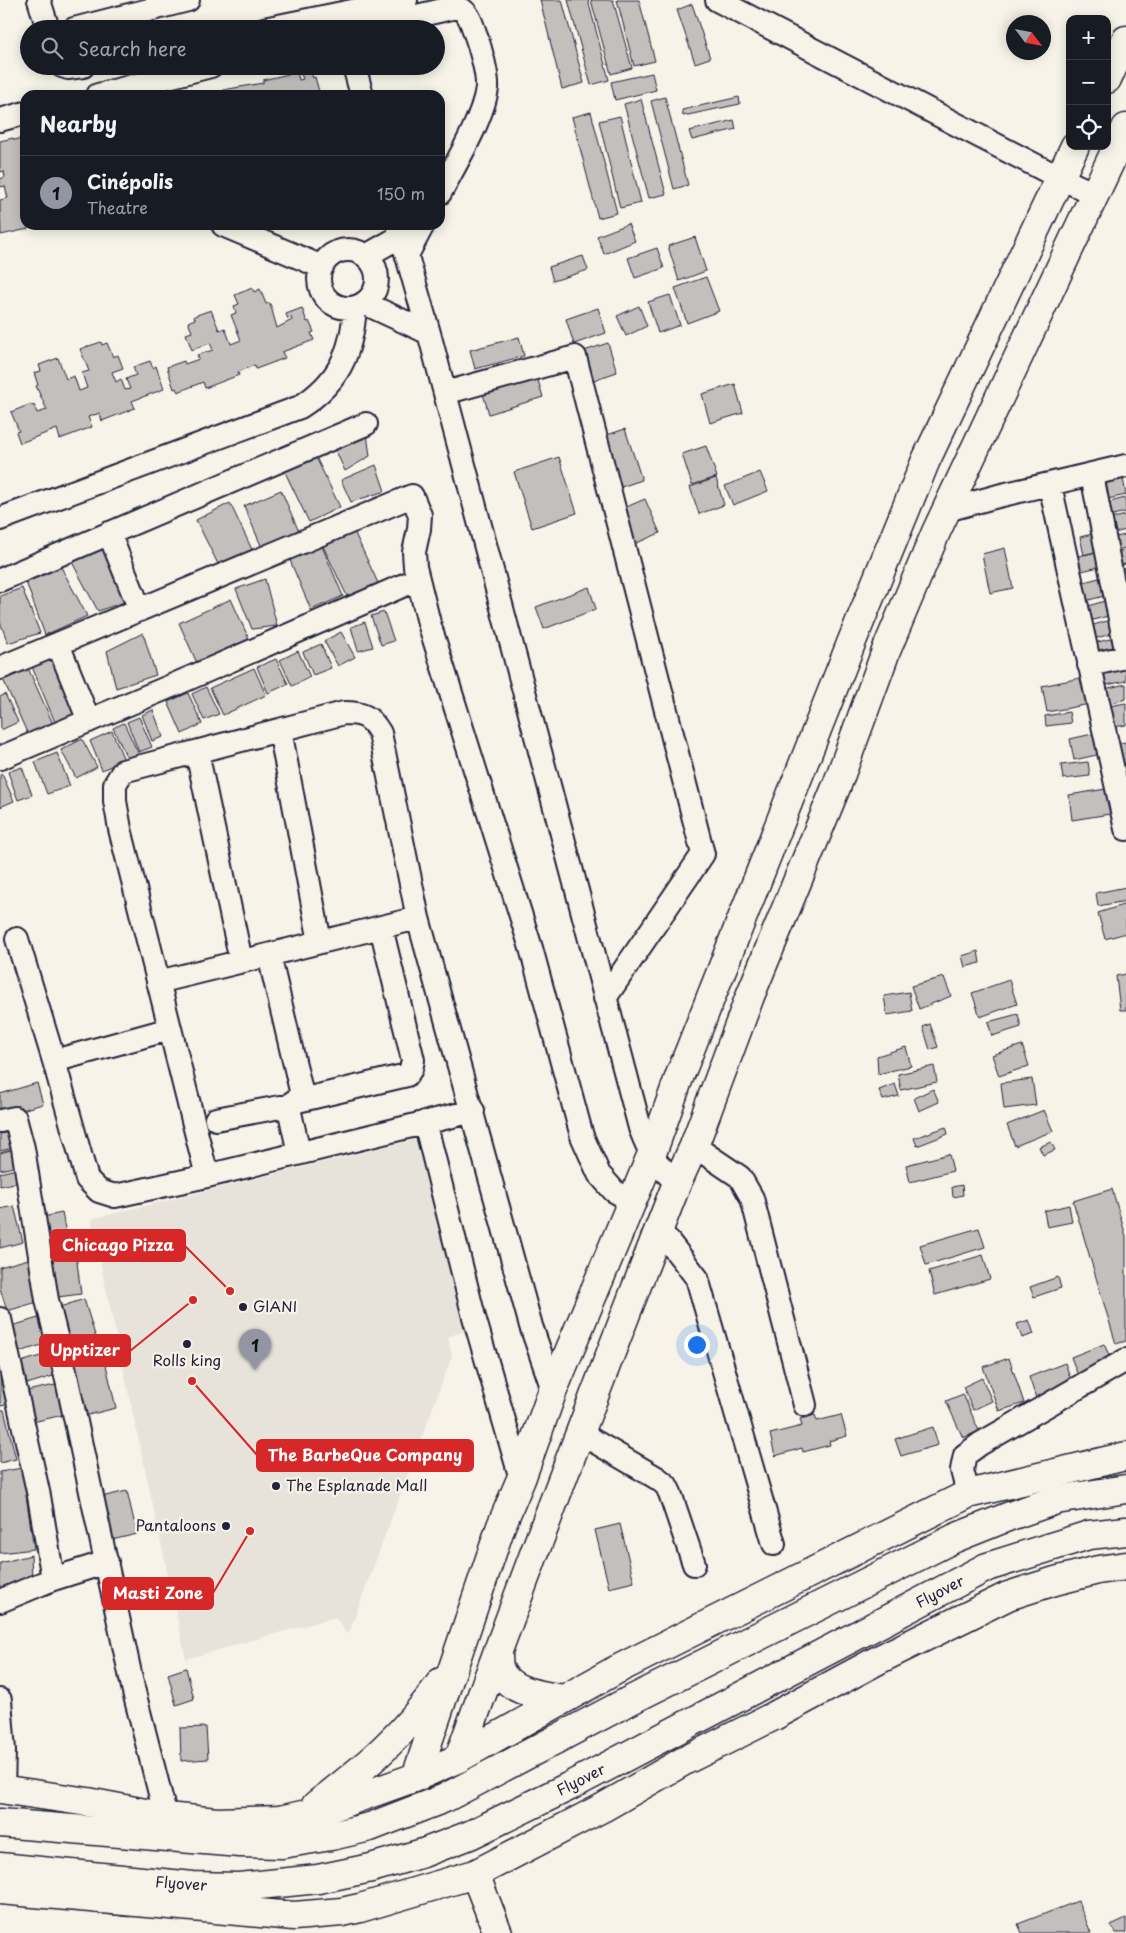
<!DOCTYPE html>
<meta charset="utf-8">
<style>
body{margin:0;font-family:"Playpen Sans",sans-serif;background:#242831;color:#f1f3f6}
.controls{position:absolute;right:15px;top:15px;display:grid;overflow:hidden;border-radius:10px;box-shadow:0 2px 12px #0003}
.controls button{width:45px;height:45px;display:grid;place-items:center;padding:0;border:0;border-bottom:1px solid #363941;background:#171b24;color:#f1f3f6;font:25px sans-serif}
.compass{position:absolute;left:1006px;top:15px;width:45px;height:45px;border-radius:50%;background:#171b24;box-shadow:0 2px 12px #0003;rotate:122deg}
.you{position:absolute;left:696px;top:1344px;width:18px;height:18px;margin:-12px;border:4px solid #fff;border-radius:50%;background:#1a73e8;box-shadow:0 0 0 8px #1a73e833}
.badge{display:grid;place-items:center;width:32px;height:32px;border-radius:50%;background:#9495a2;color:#111;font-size:16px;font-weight:700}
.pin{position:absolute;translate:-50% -41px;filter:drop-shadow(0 1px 2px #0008)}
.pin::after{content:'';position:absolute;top:26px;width:18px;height:15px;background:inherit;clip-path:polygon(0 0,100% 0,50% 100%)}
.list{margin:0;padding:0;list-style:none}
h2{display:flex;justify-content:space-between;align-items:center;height:65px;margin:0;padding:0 20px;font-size:21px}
h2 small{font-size:16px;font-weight:400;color:#9ea1a6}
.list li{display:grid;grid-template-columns:32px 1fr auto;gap:15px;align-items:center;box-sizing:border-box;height:75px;padding:0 20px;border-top:1px solid #363941}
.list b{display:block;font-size:19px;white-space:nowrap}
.list p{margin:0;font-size:16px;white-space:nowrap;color:#9ea1a6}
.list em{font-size:16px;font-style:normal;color:#9ea1a6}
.icon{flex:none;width:28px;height:28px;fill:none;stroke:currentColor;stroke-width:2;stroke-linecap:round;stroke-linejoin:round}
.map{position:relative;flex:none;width:1126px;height:1933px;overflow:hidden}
.search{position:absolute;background:#171b24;box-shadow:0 2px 12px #0003;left:20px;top:20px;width:425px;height:55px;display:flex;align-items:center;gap:12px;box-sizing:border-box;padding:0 18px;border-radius:28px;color:#9ea1a6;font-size:19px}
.panel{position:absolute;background:#171b24;box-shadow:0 2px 12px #0003;left:20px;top:90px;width:425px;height:140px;border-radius:15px}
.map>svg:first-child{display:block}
.built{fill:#e7e3db}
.building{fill:#c2bfbd;stroke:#22223b}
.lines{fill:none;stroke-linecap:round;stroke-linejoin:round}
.minor-casing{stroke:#22223b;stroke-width:26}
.tertiary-casing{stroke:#22223b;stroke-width:31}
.secondary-casing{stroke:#22223b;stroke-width:31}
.minor{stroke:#f7f3e8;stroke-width:22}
.tertiary{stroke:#f7f3e8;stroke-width:28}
.secondary{stroke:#f7f3e8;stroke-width:28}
.poi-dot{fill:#22223b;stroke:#f7f3e8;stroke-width:2}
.labels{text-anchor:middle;stroke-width:4.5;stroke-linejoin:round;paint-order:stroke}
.poi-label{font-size:15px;fill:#22223b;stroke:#f7f3e8;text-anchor:start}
.street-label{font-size:15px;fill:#22223b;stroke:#f7f3e8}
.leader{fill:none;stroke:#d62828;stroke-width:2}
.callout-dot{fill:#d62828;stroke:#f7f3e8;stroke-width:2}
.callout{fill:#d62828;stroke:#d62828;stroke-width:2}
.callout-label{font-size:16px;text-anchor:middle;font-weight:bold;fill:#fff}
</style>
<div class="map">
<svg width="1126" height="1933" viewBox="0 0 1126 1933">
<rect width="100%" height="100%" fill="#f7f3e8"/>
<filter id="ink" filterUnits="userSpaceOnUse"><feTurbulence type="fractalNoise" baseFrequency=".02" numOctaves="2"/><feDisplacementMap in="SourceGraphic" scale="10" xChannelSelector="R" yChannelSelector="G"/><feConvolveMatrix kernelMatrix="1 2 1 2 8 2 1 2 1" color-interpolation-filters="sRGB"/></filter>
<g filter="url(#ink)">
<path class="built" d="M 422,1138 L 467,1330 L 448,1337 L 452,1356 L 348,1635 L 335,1617 L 186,1659 L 91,1219 Z"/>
<path class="building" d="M 540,0 L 562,0 L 584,83 L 562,89 Z
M 568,0 L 588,0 L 609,80 L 591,85 Z
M 591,0 L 613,0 L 632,68 L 611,74 Z
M 617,0 L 639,0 L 655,61 L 634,66 Z
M 692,4 L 710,58 L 695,63 L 677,10 Z
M 297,72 L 299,80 L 303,79 L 301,74 L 311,72 L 313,78 L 315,77 L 320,95 L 221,95 L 225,94 L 223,90 L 263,83 L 263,80 Z
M 652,73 L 656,90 L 615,100 L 611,82 Z
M 665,97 L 688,185 L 674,189 L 651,101 Z
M 739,97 L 740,104 L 683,116 L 682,110 Z
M 641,99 L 666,194 L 649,198 L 624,104 Z
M 591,112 L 617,213 L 598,218 L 572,117 Z
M 620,116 L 641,203 L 620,208 L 599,121 Z
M 734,120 L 736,129 L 692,140 L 689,131 Z
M 13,138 L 14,140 L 25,138 L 25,206 L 23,207 L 25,225 L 27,225 L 28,229 L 1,235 L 0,200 L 8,198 L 5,186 L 0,187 L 0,179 L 5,177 L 4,171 L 0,172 L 0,141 Z
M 628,224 L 635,241 L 604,254 L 597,236 Z
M 695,237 L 706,271 L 679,281 L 668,246 Z
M 657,248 L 664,268 L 635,278 L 628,258 Z
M 583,256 L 588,270 L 553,281 L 549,267 Z
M 706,277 L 719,311 L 687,323 L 675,288 Z
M 252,288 L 254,292 L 260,289 L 266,304 L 270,303 L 277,328 L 292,320 L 291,317 L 288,319 L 286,314 L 302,308 L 307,322 L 309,321 L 314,332 L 311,333 L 314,340 L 282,352 L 285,358 L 256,369 L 255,365 L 238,372 L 239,375 L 205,388 L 203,382 L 178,392 L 176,388 L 174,389 L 167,367 L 184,361 L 185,364 L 199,359 L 197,355 L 213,350 L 210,343 L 192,350 L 186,334 L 192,332 L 188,322 L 195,319 L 194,316 L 211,310 L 219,330 L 225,328 L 231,344 L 241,340 L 231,315 L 236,313 L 234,306 L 239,304 L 235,295 Z
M 670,295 L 680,325 L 658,333 L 648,302 Z
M 639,306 L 647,326 L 626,336 L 617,316 Z
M 598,308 L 606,333 L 574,344 L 566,319 Z
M 519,337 L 524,356 L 475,369 L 470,350 Z
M 101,342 L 102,345 L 107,343 L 113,357 L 118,355 L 123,368 L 112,372 L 116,382 L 121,379 L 125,390 L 130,389 L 126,379 L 136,375 L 133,367 L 150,361 L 153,368 L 156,366 L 164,389 L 132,401 L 135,408 L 102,421 L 100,413 L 88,417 L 92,427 L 60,439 L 57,429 L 20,443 L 16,432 L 19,431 L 11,412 L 31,404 L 32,406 L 34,405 L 37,413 L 47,410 L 36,386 L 38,385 L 34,373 L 41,371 L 39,365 L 58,358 L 66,379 L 74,376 L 79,391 L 87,388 L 82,373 L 89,371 L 80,349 Z
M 608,343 L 617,372 L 585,383 L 575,354 Z
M 537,377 L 543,397 L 489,414 L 483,394 Z
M 735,384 L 743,413 L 710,423 L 702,394 Z
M 625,429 L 642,480 L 615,489 L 598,438 Z
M 367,434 L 370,456 L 345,471 L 334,447 Z
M 706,446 L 717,477 L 692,485 L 682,454 Z
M 313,451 L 340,507 L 309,522 L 282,466 Z
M 559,457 L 577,513 L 532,528 L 514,472 Z
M 376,465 L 385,491 L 351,502 L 341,480 Z
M 760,472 L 768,491 L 733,505 L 725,486 Z
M 716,478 L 724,505 L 699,514 L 690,487 Z
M 1123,478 L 1126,495 L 1103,500 L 1100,482 Z
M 281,490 L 303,541 L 266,557 L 244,506 Z
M 1125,498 L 1126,512 L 1108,516 L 1106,503 Z
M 645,499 L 660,533 L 632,545 L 617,511 Z
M 230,503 L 256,558 L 223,574 L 196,520 Z
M 1126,515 L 1126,530 L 1110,534 L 1106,520 Z
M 352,527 L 378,583 L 348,598 L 321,542 Z
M 1100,532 L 1104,550 L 1084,555 L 1080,537 Z
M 1126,535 L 1126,548 L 1111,551 L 1109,538 Z
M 321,544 L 343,596 L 311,610 L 289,558 Z
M 108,547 L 127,601 L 98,611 L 72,562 Z
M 1005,548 L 1013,588 L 990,593 L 982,554 Z
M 1104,550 L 1108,565 L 1077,572 L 1074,557 Z
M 1126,550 L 1126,564 L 1112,567 L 1109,553 Z
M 61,567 L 87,616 L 45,635 L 26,582 Z
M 1126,568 L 1126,592 L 1112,572 Z
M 1107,576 L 1112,594 L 1081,602 L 1076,584 Z
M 265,579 L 277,626 L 252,629 L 236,589 Z
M 589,587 L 596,609 L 544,629 L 536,607 Z
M 22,588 L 40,633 L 8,643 L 0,622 L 0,596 Z
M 231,599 L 253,648 L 201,672 L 179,623 Z
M 1111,599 L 1115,614 L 1086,622 L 1082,608 Z
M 384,612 L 394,641 L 381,645 L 371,616 Z
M 1113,619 L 1117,632 L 1087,641 L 1084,628 Z
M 365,622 L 373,647 L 358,651 L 351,627 Z
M 341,632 L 355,657 L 338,666 L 324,641 Z
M 143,633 L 156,675 L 116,688 L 107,651 Z
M 1118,637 L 1122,654 L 1094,661 L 1090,644 Z
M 321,644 L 331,668 L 313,675 L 303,652 Z
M 298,651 L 310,677 L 292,686 L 280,660 Z
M 53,652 L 80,717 L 57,727 L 30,662 Z
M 276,659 L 288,684 L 268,693 L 257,667 Z
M 27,666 L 54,726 L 29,737 L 2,677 Z
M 254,668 L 266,695 L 223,715 L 210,688 Z
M 1126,668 L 1126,681 L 1097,687 L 1094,669 Z
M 1085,677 L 1090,704 L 1047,712 L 1042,686 Z
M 1126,684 L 1126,699 L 1104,705 L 1100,690 Z
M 206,687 L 219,714 L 204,720 L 192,694 Z
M 188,693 L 202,724 L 182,734 L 168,702 Z
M 5,694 L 18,722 L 1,730 L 0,697 Z
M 1126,703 L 1126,725 L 1108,728 L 1103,707 Z
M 153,710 L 163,737 L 152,741 L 142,715 Z
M 1069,712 L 1071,723 L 1046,726 L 1045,716 Z
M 139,717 L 152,747 L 139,752 L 127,722 Z
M 124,723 L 139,755 L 128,760 L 113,728 Z
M 112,731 L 124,760 L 102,770 L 90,741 Z
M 1097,733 L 1101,754 L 1074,760 L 1070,739 Z
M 82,739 L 97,767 L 76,778 L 61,750 Z
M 1126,742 L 1126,771 L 1121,772 L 1115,744 Z
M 57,753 L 70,786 L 47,794 L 35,762 Z
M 1088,762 L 1090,776 L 1063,779 L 1061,765 Z
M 22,767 L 32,795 L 18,800 L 8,772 Z
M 2,774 L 14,801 L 0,807 L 0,775 Z
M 1112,788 L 1116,813 L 1072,820 L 1069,795 Z
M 1126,887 L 1126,901 L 1098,906 L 1096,893 Z
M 1126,904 L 1126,933 L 1105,939 L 1098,913 Z
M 978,951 L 980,963 L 965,967 L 962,956 Z
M 1126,974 L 1126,1010 L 1120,1010 L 1116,976 Z
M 944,977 L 951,996 L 919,1009 L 911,986 Z
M 1009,980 L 1017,1004 L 980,1017 L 972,993 Z
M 909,992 L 912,1011 L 887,1015 L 884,996 Z
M 1018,1014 L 1021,1027 L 992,1036 L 988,1022 Z
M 930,1024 L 938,1047 L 930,1050 L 923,1027 Z
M 1022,1045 L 1029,1066 L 999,1076 L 992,1055 Z
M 906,1047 L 911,1066 L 878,1074 L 877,1056 Z
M 934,1066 L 937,1082 L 901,1090 L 898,1074 Z
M 1032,1079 L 1036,1105 L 1004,1109 L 1001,1083 Z
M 37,1083 L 43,1104 L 0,1116 L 0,1094 Z
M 895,1084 L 899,1096 L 883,1100 L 879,1090 Z
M 933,1089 L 939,1102 L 919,1111 L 914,1098 Z
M 1044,1110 L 1053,1131 L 1015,1146 L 1007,1125 Z
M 946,1127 L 948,1134 L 917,1146 L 914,1138 Z
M 13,1131 L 17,1147 L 0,1151 L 0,1134 Z
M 1051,1142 L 1055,1150 L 1043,1155 L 1039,1147 Z
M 14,1149 L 18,1166 L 0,1170 L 0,1153 Z
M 949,1154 L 953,1171 L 910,1182 L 906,1165 Z
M 16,1169 L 19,1182 L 0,1186 L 0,1173 Z
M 962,1185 L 963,1195 L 953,1197 L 952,1187 Z
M 1112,1189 L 1126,1236 L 1126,1341 L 1116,1344 L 1073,1201 Z
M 1069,1205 L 1072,1222 L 1047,1227 L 1044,1211 Z
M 14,1206 L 23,1242 L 0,1248 L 0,1209 Z
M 62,1213 L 68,1243 L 44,1249 L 38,1218 Z
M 979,1228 L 985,1247 L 926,1265 L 920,1245 Z
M 76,1254 L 81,1294 L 50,1298 L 45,1258 Z
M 983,1255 L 990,1279 L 935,1295 L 929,1271 Z
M 32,1258 L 44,1300 L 7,1311 L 0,1288 L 0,1267 Z
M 1058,1277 L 1061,1288 L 1034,1297 L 1030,1287 Z
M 84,1299 L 98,1345 L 71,1353 L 57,1308 Z
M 45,1316 L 52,1342 L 12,1354 L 5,1328 Z
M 1029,1320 L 1034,1334 L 1022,1338 L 1017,1324 Z
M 1104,1344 L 1112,1362 L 1078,1376 L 1071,1357 Z
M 57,1351 L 63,1373 L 17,1387 L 11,1365 Z
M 0,1353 L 7,1405 L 0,1406 Z
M 104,1356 L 116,1408 L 84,1416 L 73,1363 Z
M 1009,1358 L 1024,1403 L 999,1411 L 983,1367 Z
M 1065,1363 L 1073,1385 L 1036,1398 L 1029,1377 Z
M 982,1378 L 992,1401 L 973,1410 L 963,1387 Z
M 60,1384 L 67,1414 L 24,1424 L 17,1393 Z
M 963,1394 L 979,1431 L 963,1438 L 946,1401 Z
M 0,1410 L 4,1410 L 16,1459 L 0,1463 Z
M 815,1415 L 817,1421 L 841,1415 L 847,1436 L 829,1441 L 830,1445 L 803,1452 L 802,1448 L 775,1456 L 770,1434 L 802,1426 L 800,1419 Z
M 933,1427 L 938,1445 L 901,1456 L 895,1439 Z
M 22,1468 L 34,1549 L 0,1553 L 0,1472 Z
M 127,1491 L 137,1534 L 112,1540 L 101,1497 Z
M 620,1524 L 634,1582 L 609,1588 L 595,1530 Z
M 31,1555 L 32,1580 L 0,1595 L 0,1563 Z
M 186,1668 L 194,1699 L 176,1705 L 168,1674 Z
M 206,1727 L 208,1759 L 181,1761 L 180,1728 Z
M 1078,1901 L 1091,1933 L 1022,1933 L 1018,1924 Z
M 96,1907 L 131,1911 L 130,1917 L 95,1913 Z
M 1126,1918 L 1126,1933 L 1115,1933 L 1111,1925 Z"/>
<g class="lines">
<defs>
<path id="minor" d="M 39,0 L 48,29
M 717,0 L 1060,178 L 1095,194
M 74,29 L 188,0
M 264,29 L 406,0
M 360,29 L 456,7 C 468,10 471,21 475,33 C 480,47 488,74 487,88 C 483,119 455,165 440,193
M 62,66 L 68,68 L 83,66
M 354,66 L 362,95
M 98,95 L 211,66
M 0,120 L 25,113
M 223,225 L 322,267
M 398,225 L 429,333 L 640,1128 C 651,1156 654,1162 677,1183
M319 279a29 29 0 1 1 58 0a29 29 0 1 1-58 0Z
M 407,255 L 423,225
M 366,256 L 401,236
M 364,303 L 429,333
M 445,393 L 575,357 L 703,854 L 605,998
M 1092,475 L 1126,650
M 1050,485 L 1126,829
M 947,510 L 998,496 L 1126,466
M 0,519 L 300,407 C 339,382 352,353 355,307
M 109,533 L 140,610
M 0,580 L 366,424
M 58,644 L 89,721
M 1089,665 L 1126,657
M 0,668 L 412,496 L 420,515 L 419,529 L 414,552 L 415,567 L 429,623 L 531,948 L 582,1136 L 599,1174 L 614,1191 L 632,1201
M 280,730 L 320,942
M 197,752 L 241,961
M 0,758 L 176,684 L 418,579
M 17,939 L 54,1061 L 87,1179 L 99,1191 L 115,1196 L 207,1176 L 473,1111
M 269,955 L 303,1099
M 158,982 L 418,918
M 54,1061 L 170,1029
M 216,1119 L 291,1105
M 0,1121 L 15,1118 L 23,1148 L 47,1300 L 67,1380 L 134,1692 L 166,1817
M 425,1122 L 474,1317 L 521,1479
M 694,1146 L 740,1177 L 752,1198 L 805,1405
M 299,1153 L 289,1108 L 293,1102 L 407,1075 L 411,1069 L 413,1060 L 381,927
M 207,1176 L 120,829 L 115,801 L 115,784 L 123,771 L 344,713 C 363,713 370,716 380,733 L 418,918 L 531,1326 L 553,1390
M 659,1229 L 697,1278 L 774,1544
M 0,1319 L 39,1496 L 53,1579
M 580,1433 L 657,1478 L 666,1485 L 670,1493 L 694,1564
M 968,1494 L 962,1470 L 965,1455 L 980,1444 L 1126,1360
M 0,1601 L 53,1579 L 107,1562
M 0,1700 L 4,1751 L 3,1789"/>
<path id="tertiary" d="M 1107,79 L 1126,40
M 498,1650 C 498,1656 498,1665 500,1670 C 509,1693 543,1695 563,1699
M 459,1758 C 528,1565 602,1374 677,1183 L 694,1146 L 750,996 L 837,785 L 886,651 L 936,532 L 1126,128
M 416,1777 L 501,1526 L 521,1479 L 553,1390 L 651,1156 L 680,1075 L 852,641 L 926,460 L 1075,146
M 0,1789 L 88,1802 L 166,1817 L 217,1822 L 280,1820 L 324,1810 L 416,1777 L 459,1758 L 616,1670 L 968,1494 L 1126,1456
M 316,1805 C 365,1768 406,1733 441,1682
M 475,1874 L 498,1933
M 0,1890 L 294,1916 L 342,1912 L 360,1908 L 475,1874 L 604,1807 L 684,1761 L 774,1716 L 880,1659 L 1008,1596 L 1055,1581 L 1098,1570 L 1126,1566"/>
<path id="secondary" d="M 280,1820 L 282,1844
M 0,1823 L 240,1843 L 282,1844 L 331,1836 L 370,1827 L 445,1798 L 627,1702 L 955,1538 L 1010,1516 L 1056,1500 L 1126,1489
M 0,1867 L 193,1886 L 239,1887 L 318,1879 L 371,1868 L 423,1853 L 470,1835 L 568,1787 L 987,1567 L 1089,1535 L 1126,1531"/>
</defs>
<use href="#minor" class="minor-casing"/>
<use href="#tertiary" class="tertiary-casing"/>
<use href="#secondary" class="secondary-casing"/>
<use href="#minor" class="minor"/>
<use href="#tertiary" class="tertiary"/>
<use href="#secondary" class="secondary"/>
</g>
</g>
<g class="poi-dot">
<circle cx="243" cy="1307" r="5"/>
<circle cx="187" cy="1344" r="5"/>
<circle cx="276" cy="1486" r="5"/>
<circle cx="226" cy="1526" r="5"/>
</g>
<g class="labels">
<g class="poi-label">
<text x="253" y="1312">GIANI</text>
<text x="187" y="1366" text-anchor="middle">Rolls king</text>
<text x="286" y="1491">The Esplanade Mall</text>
<text x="216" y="1531" text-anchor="end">Pantaloons</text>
</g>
<g class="street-label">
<text transform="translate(940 1592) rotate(-28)" y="5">Flyover</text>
<text transform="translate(581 1780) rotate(-27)" y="5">Flyover</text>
<text transform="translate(181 1884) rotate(4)" y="5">Flyover</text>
</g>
</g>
<path class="leader" d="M230 1291L185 1246M193 1300L130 1351M192 1381L257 1455M250 1531L213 1593"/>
<g class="callout-dot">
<circle cx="230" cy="1291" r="5"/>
<circle cx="193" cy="1300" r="5"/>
<circle cx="192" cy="1381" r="5"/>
<circle cx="250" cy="1531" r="5"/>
</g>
<g class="callout">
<rect x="51" y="1230" width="134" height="31" rx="5"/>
<rect x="40" y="1335" width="90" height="31" rx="5"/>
<rect x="257" y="1440" width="216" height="31" rx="5"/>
<rect x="103" y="1578" width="110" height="31" rx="5"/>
</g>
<g class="callout-label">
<text x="118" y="1251">Chicago Pizza</text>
<text x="85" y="1356">Upptizer</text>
<text x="365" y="1461">The BarbeQue Company</text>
<text x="158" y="1599">Masti Zone</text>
</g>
</svg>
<div class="controls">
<button>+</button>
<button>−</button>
<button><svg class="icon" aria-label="locate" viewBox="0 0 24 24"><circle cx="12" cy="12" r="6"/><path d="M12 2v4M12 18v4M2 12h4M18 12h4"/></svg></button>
</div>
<svg class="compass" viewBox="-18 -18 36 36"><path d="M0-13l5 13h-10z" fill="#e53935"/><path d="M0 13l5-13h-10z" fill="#9ea1a6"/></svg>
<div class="you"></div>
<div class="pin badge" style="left:255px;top:1370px">1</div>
<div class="search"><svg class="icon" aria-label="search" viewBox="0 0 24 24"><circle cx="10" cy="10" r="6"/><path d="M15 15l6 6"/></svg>Search here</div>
<section class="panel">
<h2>Nearby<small></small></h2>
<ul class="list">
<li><span class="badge">1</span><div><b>Cinépolis</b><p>Theatre</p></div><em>150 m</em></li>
</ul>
</section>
</div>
